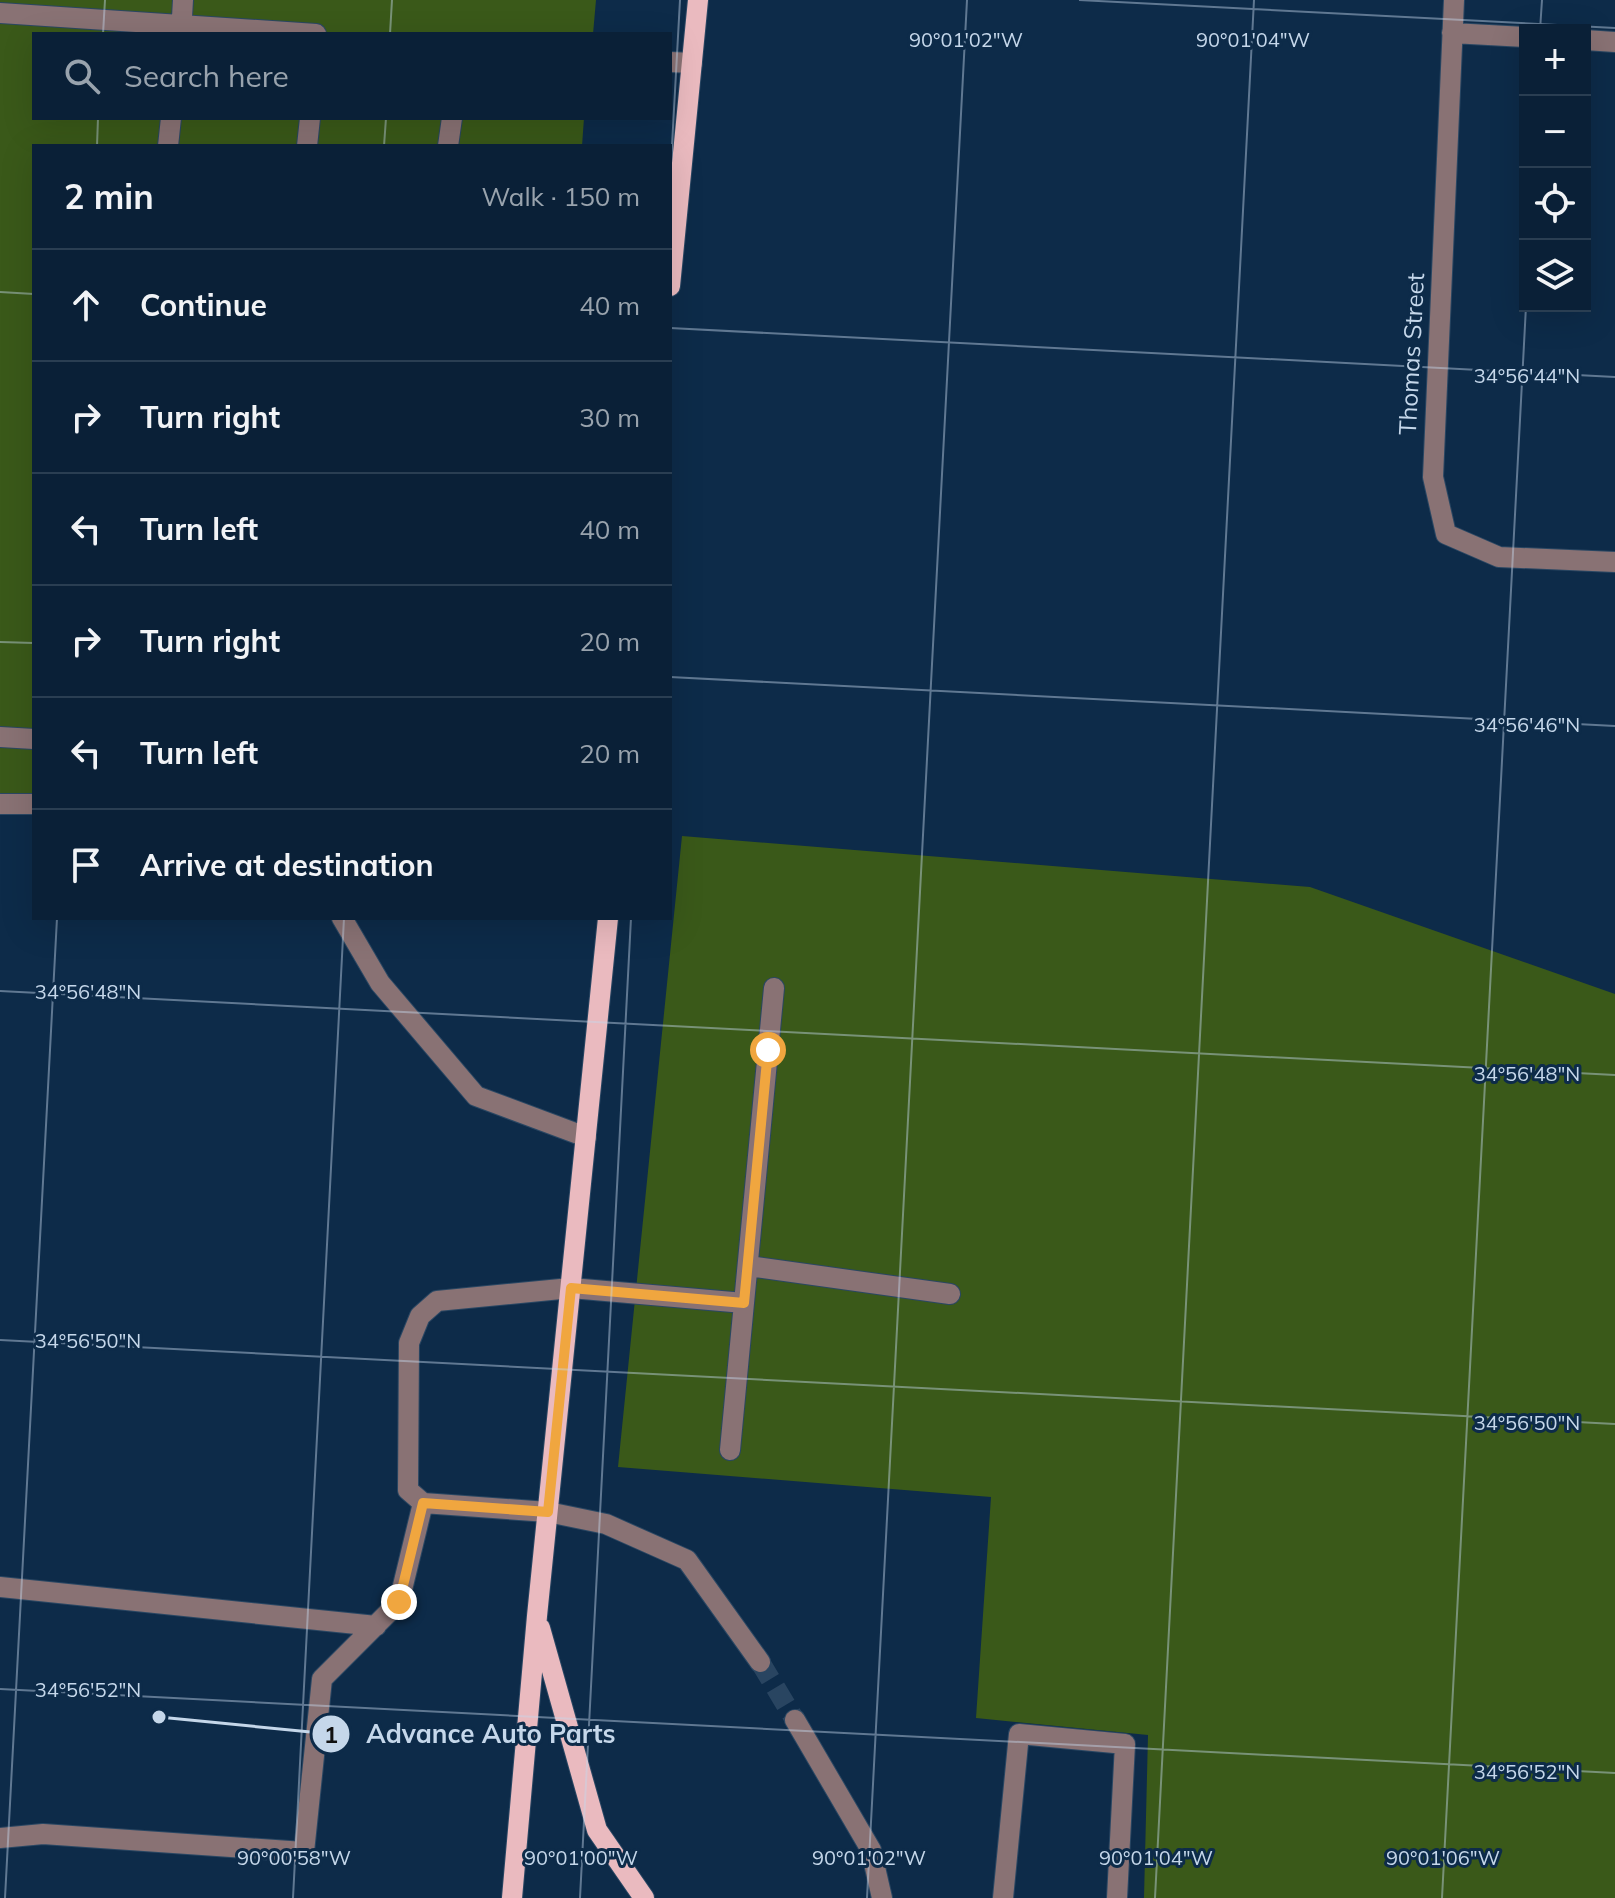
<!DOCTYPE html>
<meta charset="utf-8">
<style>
body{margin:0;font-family:Mulish,sans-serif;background:#182d42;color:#f1f3f6}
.controls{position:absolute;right:24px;top:24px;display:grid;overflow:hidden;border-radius:0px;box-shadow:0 8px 32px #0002}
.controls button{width:72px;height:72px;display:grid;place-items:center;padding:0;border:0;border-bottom:2px solid #2a3e52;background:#0a2037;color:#f1f3f6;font:40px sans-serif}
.stop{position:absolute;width:24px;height:24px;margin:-18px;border:6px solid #f0a63f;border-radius:50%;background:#fff}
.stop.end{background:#f0a63f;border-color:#fff;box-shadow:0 2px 8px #0008}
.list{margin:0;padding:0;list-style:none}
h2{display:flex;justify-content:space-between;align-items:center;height:104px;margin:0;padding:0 32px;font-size:34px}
h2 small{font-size:26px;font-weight:400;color:#99a3ad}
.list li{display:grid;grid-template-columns:52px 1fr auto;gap:24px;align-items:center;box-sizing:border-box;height:112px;padding:0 32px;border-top:2px solid #2a3e52}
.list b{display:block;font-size:30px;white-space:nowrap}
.list em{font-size:26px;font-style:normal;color:#99a3ad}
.icon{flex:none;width:44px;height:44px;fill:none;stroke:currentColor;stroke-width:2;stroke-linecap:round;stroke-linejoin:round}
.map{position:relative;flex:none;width:1615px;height:1898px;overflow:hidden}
.search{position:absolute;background:#0a2037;box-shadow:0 8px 32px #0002;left:32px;top:32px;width:640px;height:88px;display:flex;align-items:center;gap:20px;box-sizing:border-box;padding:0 28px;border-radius:0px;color:#99a3ad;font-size:30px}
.panel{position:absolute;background:#0a2037;box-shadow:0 8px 32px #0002;left:32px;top:144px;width:640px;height:776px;border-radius:0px}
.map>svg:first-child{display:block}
.green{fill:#3a5919}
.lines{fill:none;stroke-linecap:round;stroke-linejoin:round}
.minor-tunnel{stroke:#294561;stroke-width:20;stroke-dasharray:20 10;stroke-linecap:butt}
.minor-casing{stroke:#2a4763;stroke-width:22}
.major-casing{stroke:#2a4763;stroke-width:22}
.minor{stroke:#897274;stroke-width:20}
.major{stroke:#eababf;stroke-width:20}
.route{stroke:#f0a63f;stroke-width:10}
.ticks{fill:none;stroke:#c5d7ea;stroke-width:2;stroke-opacity:0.45}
.labels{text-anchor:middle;stroke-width:6;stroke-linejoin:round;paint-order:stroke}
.street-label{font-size:24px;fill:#c5d7ea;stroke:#0d2b49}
.ticks-label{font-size:20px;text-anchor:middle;fill:#c5d7ea;stroke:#0d2b49;stroke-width:6;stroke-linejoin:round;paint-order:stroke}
.leader{fill:none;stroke:#c5d7ea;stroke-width:3}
.callout-dot{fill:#c5d7ea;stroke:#0d2b49;stroke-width:3}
.mark-label{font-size:24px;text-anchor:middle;font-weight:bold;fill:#111}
.callout-label{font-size:26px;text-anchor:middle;font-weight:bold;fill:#c5d7ea;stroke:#0d2b49;stroke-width:6;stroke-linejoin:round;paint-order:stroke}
</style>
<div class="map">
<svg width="1615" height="1898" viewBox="0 0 1615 1898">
<rect width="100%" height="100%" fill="#0d2b49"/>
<path class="green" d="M 0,0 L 596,0 L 593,34 L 34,34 L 34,118 L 584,118 L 582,146 L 34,146 L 34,795 L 0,794 Z
M 682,836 L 1310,887 L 1615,994 L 1615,1898 L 1144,1898 L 1148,1735 L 976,1718 L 991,1497 L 618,1467 Z"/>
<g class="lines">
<path class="minor-tunnel" d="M 760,1662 L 795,1720"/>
<defs>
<path id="minor" d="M 1454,0 L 1433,477 L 1446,534 L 1499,557 L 1615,562
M 0,13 L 316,34
M 1452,33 L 1525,37
M 181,34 L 183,0
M 1585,40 L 1615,42
M 670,62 L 692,63
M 168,146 L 171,118
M 307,146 L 310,118
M 448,146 L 452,118
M 0,737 L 34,739
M 0,804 L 34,804
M 342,918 L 380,983 L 476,1096 L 586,1137
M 748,1266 L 950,1294
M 744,1303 L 571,1288 L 437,1301 L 420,1316 L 409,1343 L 408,1490 L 423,1503 L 548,1512 L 606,1524 L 687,1560 L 760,1662
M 730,1450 L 774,988
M 0,1587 L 376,1626
M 795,1720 L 871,1850 L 882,1898
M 0,1838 L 43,1834 L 304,1852 L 322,1679 L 399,1602 L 423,1503
M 1003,1898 L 1019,1734 L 1125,1744 L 1117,1898"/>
<path id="major" d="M 670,286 L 698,0
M 540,1628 L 597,1830 L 644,1898
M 512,1898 L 537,1616 L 608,918"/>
</defs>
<use href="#minor" class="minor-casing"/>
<use href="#major" class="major-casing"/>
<use href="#minor" class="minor"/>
<use href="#major" class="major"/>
</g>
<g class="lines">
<path class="route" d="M 399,1602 L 423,1503 L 548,1512 L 571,1288 L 744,1303 L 768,1050"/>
</g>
<path class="ticks" d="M 1079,0 L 1615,28M 1540,30 L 1542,0M 103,34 L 105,0M 390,34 L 392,0M 97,146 L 98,118M 384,146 L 386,118M 670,182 L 680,0M 0,292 L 34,294M 670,328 L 1615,377M 0,642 L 34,643M 670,677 L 1615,726M 0,991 L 1615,1075M 0,1340 L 1615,1424M 0,1689 L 1615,1773M 5,1898 L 57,918M 293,1898 L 344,918M 580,1898 L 631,918M 867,1898 L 967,0M 1155,1898 L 1254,0M 1442,1898 L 1526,306"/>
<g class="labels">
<g class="street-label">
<text transform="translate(1412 354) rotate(-87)" y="8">Thomas Street</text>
</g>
</g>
<g class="ticks-label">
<text x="966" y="47">90°01'02"W</text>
<text x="1253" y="47">90°01'04"W</text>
<text x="1527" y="383">34°56'44"N</text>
<text x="1527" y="732">34°56'46"N</text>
<text x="88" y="999">34°56'48"N</text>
<text x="1527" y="1081">34°56'48"N</text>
<text x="88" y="1348">34°56'50"N</text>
<text x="1527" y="1430">34°56'50"N</text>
<text x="88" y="1697">34°56'52"N</text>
<text x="1527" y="1779">34°56'52"N</text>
<text x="294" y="1865">90°00'58"W</text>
<text x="581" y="1865">90°01'00"W</text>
<text x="869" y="1865">90°01'02"W</text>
<text x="1156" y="1865">90°01'04"W</text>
<text x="1443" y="1865">90°01'06"W</text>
</g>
<path class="leader" d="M159 1717L331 1734"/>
<g class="callout-dot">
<circle cx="159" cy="1717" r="8"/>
<circle cx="331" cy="1734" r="20"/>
</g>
<g class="mark-label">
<text x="331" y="1743">1</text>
</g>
<g class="callout-label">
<text x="491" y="1743">Advance Auto Parts</text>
</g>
</svg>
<div class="controls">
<button>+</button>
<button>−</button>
<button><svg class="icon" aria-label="locate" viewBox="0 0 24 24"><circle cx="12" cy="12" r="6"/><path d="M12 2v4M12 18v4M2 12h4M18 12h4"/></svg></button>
<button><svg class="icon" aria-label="layers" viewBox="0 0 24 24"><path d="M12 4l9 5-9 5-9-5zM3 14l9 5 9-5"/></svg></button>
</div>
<div class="stop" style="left:768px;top:1050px"></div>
<div class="stop end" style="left:399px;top:1602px"></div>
<div class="search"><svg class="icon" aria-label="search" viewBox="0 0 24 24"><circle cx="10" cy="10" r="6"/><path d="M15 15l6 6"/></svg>Search here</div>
<section class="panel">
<h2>2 min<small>Walk · 150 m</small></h2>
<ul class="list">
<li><svg class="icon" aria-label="ahead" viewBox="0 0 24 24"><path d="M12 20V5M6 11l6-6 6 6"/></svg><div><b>Continue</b></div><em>40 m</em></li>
<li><svg class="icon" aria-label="right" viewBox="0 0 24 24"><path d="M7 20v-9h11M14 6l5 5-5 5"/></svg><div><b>Turn right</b></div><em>30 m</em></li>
<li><svg class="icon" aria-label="left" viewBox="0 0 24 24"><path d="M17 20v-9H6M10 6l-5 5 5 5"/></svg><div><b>Turn left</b></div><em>40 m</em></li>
<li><svg class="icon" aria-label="right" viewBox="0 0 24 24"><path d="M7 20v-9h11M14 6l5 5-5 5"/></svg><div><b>Turn right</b></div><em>20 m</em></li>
<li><svg class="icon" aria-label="left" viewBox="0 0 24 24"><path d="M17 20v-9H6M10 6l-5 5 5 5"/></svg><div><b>Turn left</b></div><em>20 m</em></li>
<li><svg class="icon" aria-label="arrive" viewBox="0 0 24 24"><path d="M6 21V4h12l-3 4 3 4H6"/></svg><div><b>Arrive at destination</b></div></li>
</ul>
</section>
</div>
